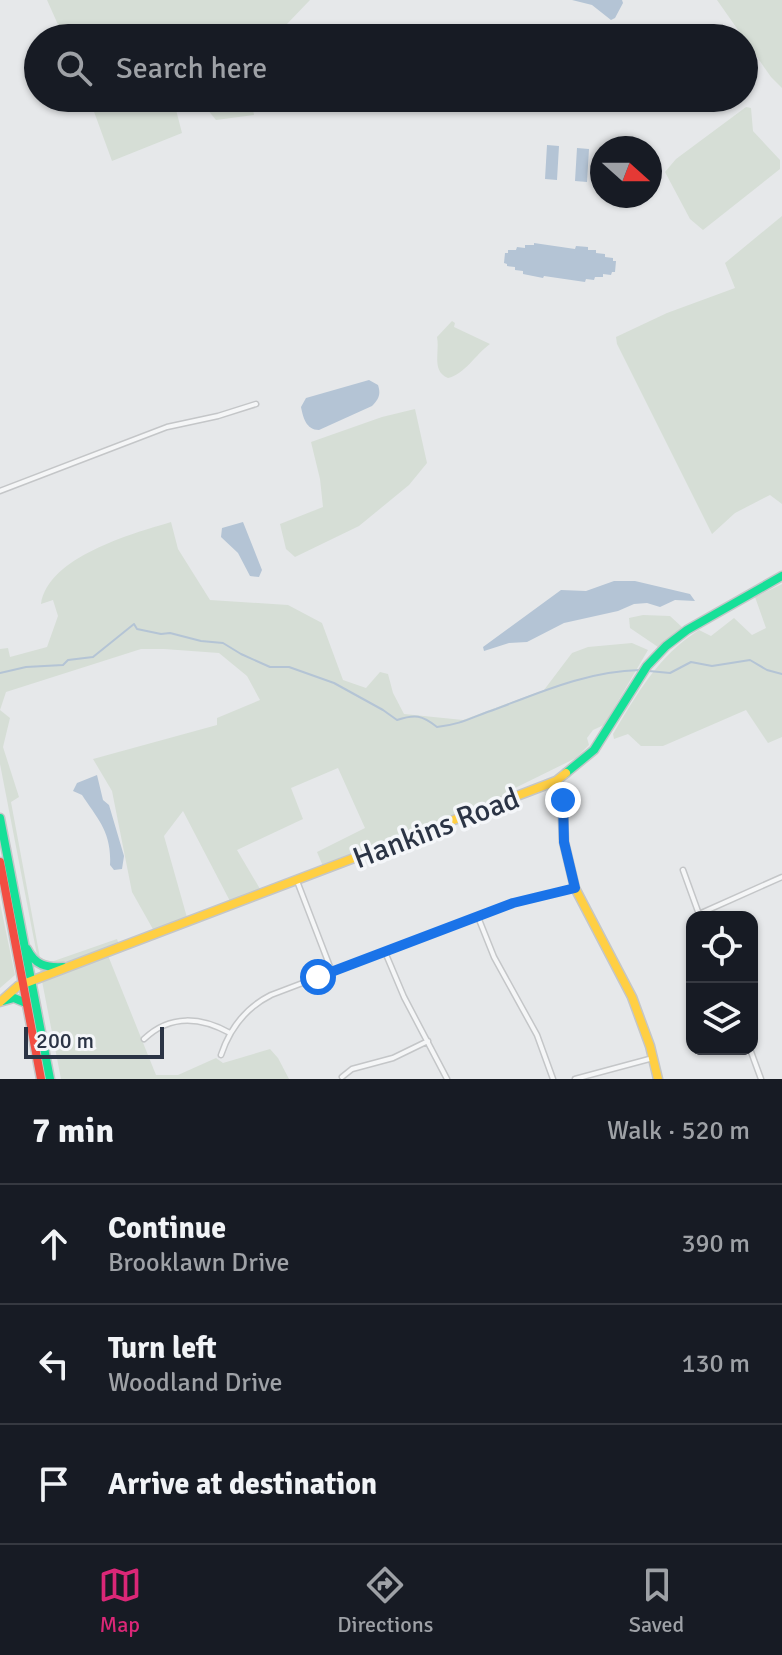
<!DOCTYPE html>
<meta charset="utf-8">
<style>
body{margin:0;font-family:Signika,sans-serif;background:#20242c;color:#f1f3f6}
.controls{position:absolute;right:24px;bottom:24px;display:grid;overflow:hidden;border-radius:16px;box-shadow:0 2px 6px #0004}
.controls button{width:72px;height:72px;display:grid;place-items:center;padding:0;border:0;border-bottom:2px solid #363941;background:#171b24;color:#f1f3f6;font:40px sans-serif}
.compass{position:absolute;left:590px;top:136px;width:72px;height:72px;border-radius:50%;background:#171b24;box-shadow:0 2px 6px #0004;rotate:111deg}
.scale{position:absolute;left:24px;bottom:20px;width:140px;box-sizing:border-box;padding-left:8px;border:4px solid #2b3445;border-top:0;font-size:22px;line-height:28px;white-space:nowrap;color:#2b3445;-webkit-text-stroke:6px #f4f6f9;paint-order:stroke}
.stop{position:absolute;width:24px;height:24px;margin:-18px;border:6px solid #1a73e8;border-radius:50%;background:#fff}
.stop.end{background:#1a73e8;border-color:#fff;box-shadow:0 2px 8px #0008}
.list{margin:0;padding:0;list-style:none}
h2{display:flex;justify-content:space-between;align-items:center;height:104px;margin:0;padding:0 32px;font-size:34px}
h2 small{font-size:26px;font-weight:400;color:#9ea1a6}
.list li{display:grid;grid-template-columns:52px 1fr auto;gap:24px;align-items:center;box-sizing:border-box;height:120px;padding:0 32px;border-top:2px solid #363941}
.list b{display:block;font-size:30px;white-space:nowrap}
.list p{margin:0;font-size:26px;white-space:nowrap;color:#9ea1a6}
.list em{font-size:26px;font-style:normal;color:#9ea1a6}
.icon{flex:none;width:44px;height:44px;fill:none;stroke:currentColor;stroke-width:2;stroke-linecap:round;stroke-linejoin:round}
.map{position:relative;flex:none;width:782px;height:1079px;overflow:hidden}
.search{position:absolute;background:#171b24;box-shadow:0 2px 6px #0004;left:24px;right:24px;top:24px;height:88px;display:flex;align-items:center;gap:20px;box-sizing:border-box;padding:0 28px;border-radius:44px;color:#9ea1a6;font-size:30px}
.sheet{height:464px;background:#171b24}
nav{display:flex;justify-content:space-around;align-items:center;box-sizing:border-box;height:112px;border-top:2px solid #363941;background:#171b24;font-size:22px;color:#9ea1a6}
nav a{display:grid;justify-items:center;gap:4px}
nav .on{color:#db2777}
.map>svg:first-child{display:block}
.green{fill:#d6ded6}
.water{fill:#b4c4d5}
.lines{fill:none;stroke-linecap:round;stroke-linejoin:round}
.stream{stroke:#b4c4d5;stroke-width:2}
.street-casing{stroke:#c4c6c8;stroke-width:7}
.fast-casing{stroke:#c4c6c8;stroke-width:11}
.slow-casing{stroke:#c4c6c8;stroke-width:11}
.jam-casing{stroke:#c4c6c8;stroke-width:11}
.street{stroke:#f5f6f7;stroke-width:4}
.fast{stroke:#16e098;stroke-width:8}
.slow{stroke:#ffcf43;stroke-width:8}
.jam{stroke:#f24e42;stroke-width:8}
.route{stroke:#1a73e8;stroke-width:10}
.labels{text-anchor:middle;stroke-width:7;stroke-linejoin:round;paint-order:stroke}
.street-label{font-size:30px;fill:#2b3445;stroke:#f4f6f9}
</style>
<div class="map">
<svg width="782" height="1079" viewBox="0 0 782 1079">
<rect width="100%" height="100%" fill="#e6e8ea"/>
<path class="green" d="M 47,0 L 310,0 L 286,25 L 289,38 L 184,38 L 182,35 L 154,32 L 148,38 L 64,38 Z
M 717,0 L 782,0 L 782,88 L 771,77 Z
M 89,98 L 173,98 L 182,133 L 112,161 Z
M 198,98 L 251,98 L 254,115 L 216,120 Z
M 746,107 L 751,108 L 753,131 L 780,160 L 780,169 L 703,230 L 690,219 L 665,172 L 676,159 Z
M 782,216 L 782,504 L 770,495 L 735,513 L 712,534 L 617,344 L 616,337 L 667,313 L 735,288 L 725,263 Z
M 452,321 L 455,323 L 454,327 L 490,344 C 476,354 464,375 448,378 C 431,371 440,352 437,337 Z
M 415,409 L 427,463 L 409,485 L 359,526 L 295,557 L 286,549 L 280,524 L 323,507 L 320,479 L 311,442 L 382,417 Z
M 171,522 L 178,549 L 210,600 L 288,605 L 322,623 L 343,680 L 366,688 L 380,672 L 388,674 L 393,693 L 404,714 L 463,720 L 544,690 L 572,653 L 588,647 L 632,643 L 648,650 L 604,725 L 593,730 L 587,738 L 589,745 L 576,758 L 513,789 L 515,797 L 325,871 L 317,852 L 365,828 L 338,768 L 291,788 L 303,819 L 237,850 L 263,894 L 232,905 L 183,811 L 164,836 L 188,921 L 154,931 L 132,892 L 112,791 L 93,759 L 217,725 L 217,718 L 260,700 L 247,676 L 219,653 L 164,649 L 141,649 L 6,692 L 0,710 L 10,718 L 3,747 L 19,797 L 11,802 L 40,958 L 51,962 L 117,939 L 120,948 L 107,953 L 156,1075 L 178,1075 L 216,1058 L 223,1063 L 270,1049 L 278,1058 L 289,1079 L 61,1079 L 0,764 L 0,649 L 8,648 L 10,657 L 47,647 L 58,616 L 53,600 L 41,604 C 48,557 131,534 171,522 Z
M 782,584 L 782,737 L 768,743 L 746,710 L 663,746 L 641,746 L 628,734 L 614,739 L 613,734 C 637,694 658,656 699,630 L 711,636 L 734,618 L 752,635 L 766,628 L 755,597 Z
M 643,615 L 670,616 L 683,628 L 658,647 L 630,628 L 629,618 Z
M 0,903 L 15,975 L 0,988 Z"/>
<path class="water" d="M 572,0 L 622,0 L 623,3 L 615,18 L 611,20 L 592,5 Z
M 547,145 L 559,146 L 557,180 L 545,179 Z
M 577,148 L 589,149 L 587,182 L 575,181 Z
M 534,243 L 575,249 L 576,246 L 588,247 L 588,250 L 596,250 L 596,253 L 605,254 L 605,257 L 613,258 L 613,261 L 616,261 L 615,272 L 612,272 L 611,275 L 603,274 L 603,277 L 595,277 L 594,280 L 586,279 L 585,282 L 544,276 L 543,278 L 523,274 L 523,271 L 515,270 L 515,267 L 507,266 L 507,264 L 504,263 L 505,253 L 508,253 L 508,250 L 516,250 L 517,247 L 525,248 L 525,245 L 534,245 Z
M 369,380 L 378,385 C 381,394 379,399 372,406 L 319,430 C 306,430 303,417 301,407 L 306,398 Z
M 243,522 L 262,570 L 259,577 L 250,576 L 238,553 L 221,537 L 222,528 Z
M 614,581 L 635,581 L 690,594 L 695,601 L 675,600 L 660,607 L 647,603 L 634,604 L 618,611 L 564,623 L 527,642 L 509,643 L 484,651 L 483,647 L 561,590 L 586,591 Z
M 97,775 L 103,800 L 109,805 L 124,856 L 122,869 L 114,870 L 110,865 C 112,832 97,818 82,795 L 73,791 L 77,783 Z"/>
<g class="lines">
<path class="stream" d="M 649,671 L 670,673 L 691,662 L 712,666 L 750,660 L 767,670 L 782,674
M 0,673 L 26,667 L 63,665 L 68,660 L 93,657 L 134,624 L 137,629 L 161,634 L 170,633 L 201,641 L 223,643 L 241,654 L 270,667 L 289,667 L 334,683 L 383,710 L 397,720 C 415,714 422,715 437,727 C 463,724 472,717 496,709 C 543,691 589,671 640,670"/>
<defs>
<path id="street" d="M 0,491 L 167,427 L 218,416 L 256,404
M 683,870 L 700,917
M 297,881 L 332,972
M 699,914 L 782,877
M 478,917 L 494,957 L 537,1035 L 553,1079
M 385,952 L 404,997 L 447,1079
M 144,1039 C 170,1014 201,1017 230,1033
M 750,1049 L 761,1079
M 221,1055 C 230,1028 245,1008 271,995 L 513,903 L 575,888
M 342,1077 L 352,1069 L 393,1058 L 428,1041
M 575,1079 L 653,1058"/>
<path id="fast" d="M 566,773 L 594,750 L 647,666 L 666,646 L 687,630 L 782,576
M 0,818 L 50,1079
M 27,949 C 35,965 46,968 63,967
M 3,1001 L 14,998 L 26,1003"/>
<path id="slow" d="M 556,781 L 562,793 L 564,842 L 575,888 L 632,997 L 650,1046 L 658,1079
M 0,1002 L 18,986 L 556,781 L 566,773"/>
<path id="jam" d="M 0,862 L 41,1079"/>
</defs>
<use href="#street" class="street-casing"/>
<use href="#fast" class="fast-casing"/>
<use href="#slow" class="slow-casing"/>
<use href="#jam" class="jam-casing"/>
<use href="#street" class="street"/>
<use href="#fast" class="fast"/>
<use href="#slow" class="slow"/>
<use href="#jam" class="jam"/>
</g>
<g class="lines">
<path class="route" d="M 318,977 L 513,903 L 575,888 L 564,842 L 563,800"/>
</g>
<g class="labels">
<g class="street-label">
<text transform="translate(436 828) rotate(-21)" y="10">Hankins Road</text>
</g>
</g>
</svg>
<div class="controls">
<button><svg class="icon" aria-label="locate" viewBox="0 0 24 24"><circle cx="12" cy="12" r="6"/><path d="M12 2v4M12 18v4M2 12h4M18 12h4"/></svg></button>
<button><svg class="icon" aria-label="layers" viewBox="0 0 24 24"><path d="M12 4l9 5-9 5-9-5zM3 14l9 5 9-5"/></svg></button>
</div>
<svg class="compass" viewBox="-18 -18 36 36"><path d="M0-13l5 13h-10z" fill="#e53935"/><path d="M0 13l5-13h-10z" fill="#9ea1a6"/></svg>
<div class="scale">200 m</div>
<div class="stop" style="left:318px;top:977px"></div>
<div class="stop end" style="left:563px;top:800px"></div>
<div class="search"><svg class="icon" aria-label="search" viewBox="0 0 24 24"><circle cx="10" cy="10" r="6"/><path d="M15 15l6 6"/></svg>Search here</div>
</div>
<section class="sheet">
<h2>7 min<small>Walk · 520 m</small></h2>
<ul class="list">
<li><svg class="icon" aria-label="ahead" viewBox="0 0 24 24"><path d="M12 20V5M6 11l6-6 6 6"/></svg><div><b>Continue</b><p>Brooklawn Drive</p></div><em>390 m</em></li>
<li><svg class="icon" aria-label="left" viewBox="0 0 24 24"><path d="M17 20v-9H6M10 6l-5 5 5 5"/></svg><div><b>Turn left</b><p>Woodland Drive</p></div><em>130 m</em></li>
<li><svg class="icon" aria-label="arrive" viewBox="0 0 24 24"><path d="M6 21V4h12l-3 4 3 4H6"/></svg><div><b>Arrive at destination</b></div></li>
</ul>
</section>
<nav>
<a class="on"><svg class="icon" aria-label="map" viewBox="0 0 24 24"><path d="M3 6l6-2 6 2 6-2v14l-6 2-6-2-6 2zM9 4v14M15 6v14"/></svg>Map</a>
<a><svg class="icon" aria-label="directions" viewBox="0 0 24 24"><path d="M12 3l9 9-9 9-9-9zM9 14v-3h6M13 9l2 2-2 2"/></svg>Directions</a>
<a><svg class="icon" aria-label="saved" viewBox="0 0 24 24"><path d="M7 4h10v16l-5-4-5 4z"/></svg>Saved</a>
</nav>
